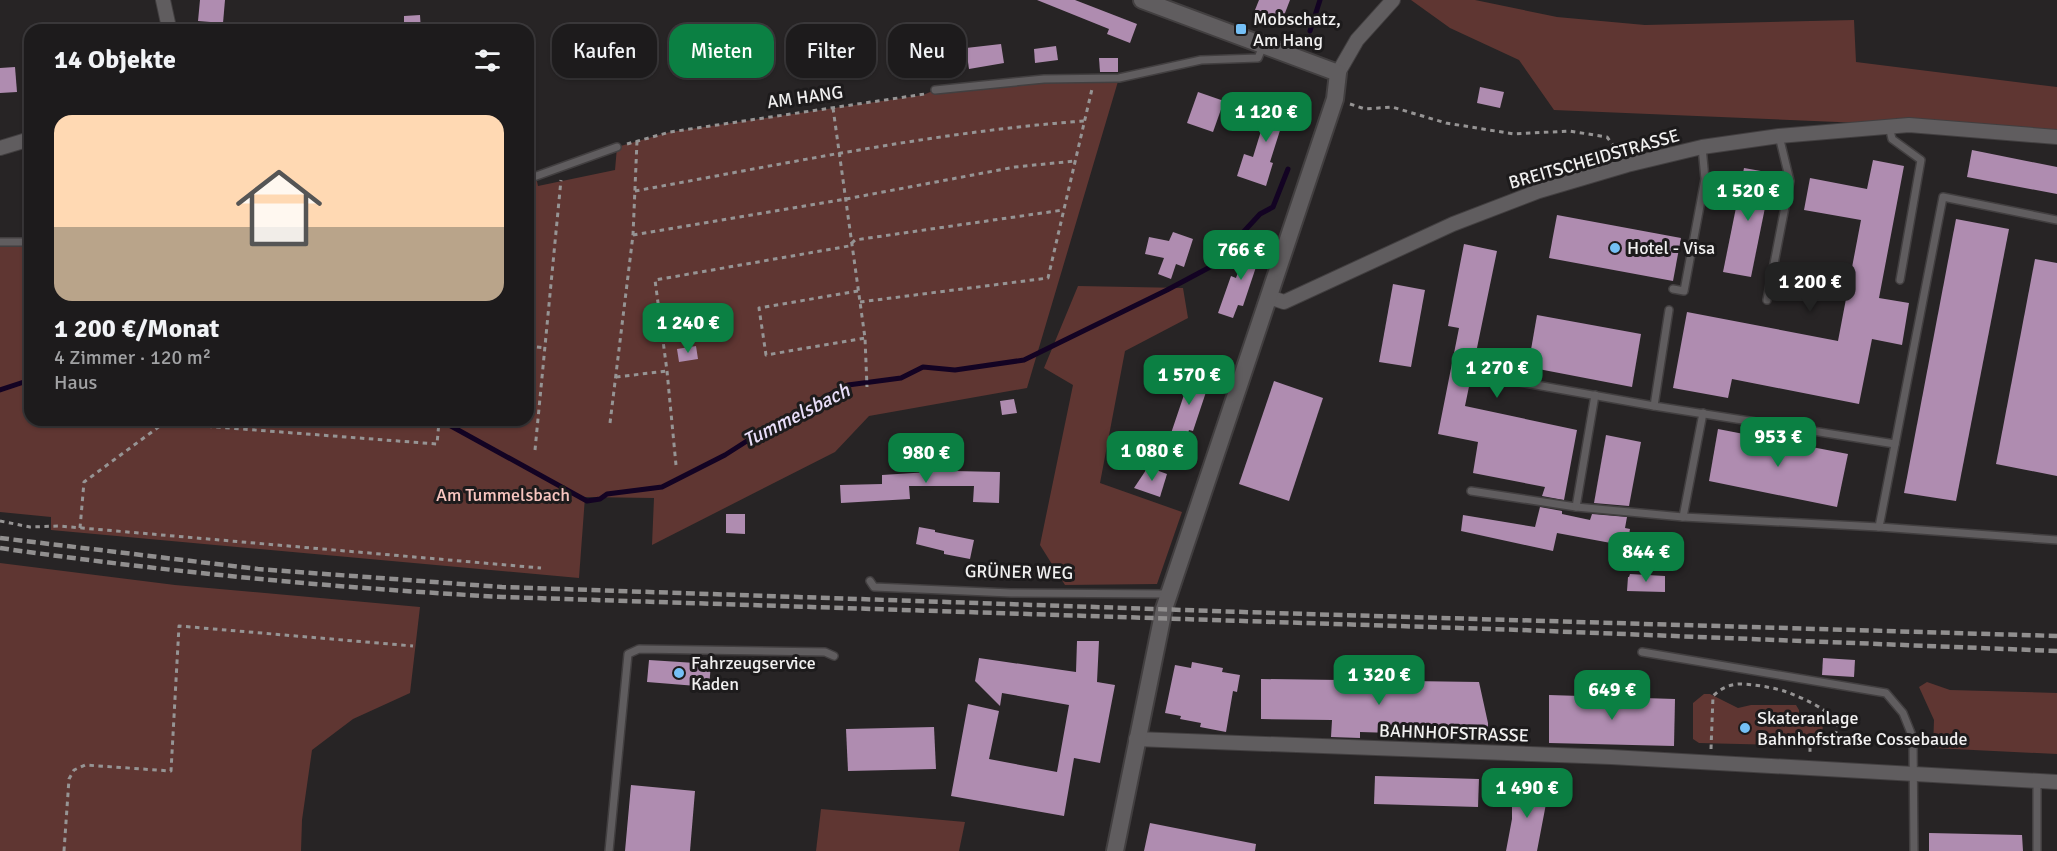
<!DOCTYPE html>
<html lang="de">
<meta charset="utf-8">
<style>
:root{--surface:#1d1b1c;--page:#2a2829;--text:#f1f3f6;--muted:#a0a1a3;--line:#3b393b;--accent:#0b8043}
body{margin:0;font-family:Signika,sans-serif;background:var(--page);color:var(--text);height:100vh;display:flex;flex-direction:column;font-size:22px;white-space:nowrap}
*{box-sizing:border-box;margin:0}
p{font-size:20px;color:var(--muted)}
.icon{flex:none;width:33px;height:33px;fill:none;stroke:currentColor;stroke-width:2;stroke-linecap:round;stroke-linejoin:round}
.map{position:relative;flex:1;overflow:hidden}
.side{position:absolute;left:24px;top:24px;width:510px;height:402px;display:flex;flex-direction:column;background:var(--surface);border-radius:18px;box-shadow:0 2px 4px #0004,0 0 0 2px var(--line)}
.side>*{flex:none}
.hud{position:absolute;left:552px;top:24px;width:570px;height:54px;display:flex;gap:12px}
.price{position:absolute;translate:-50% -51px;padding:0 14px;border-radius:12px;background:var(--accent);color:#fff;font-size:20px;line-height:39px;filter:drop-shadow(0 2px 3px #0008)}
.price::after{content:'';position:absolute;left:50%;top:36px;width:18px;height:14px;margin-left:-9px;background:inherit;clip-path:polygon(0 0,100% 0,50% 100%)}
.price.current{background:#222;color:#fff}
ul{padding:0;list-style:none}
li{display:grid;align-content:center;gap:12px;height:318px;padding:0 30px}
li span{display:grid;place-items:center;height:186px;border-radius:18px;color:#555}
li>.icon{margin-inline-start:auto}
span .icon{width:108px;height:108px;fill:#fffc;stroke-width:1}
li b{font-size:26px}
h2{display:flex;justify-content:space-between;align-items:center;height:72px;padding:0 30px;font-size:26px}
.tag{padding:0 21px;border-radius:18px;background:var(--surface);box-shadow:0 2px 4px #0004,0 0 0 2px var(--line);font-size:21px;line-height:54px}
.tag.current{background:var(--accent);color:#fff}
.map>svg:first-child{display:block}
</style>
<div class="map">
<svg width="2057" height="851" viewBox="0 0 2057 851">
<rect width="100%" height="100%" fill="#272425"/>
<g fill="#5f3632">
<polygon points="1411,0 1475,0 1557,17 1645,25 1854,20 1856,62 2057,87 2057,137 1909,125 1554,110 1519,60 1450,28"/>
<polygon points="1119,78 1027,388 869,416 835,452 652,545 654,498 585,497 579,578 51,530 51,517 0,512 0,246 30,247 30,420 528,420 528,179 536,177 538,186 615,170 617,147 670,132 923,95 935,90 1044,79"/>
<polygon points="1078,286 1183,288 1188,318 1125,351 1100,483 1182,512 1157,584 1065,585 1040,545 1073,385 1044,368"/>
<polygon points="0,563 175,585 420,607 410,693 353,719 312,750 302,820 301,851 0,851"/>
<polygon points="1927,682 1950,690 2057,693 2057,754 1933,748 1934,720 1919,687"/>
<polygon points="1704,694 1710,694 1738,708 1751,705 1796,705 1799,710 1799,718 1823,719 1822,746 1699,743 1693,739 1693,703"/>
<polygon points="821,809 965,822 959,851 816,851"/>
</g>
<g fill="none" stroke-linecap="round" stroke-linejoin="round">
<g stroke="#130323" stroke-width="5">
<polyline points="1310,31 1320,0"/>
<polyline points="0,390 30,380"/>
<polyline points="440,420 587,501 600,499 607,494 662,487 725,455 764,430 848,385 901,378 923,367 955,370 1024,360 1167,290 1212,266 1260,214 1273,207 1288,169"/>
</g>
</g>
<g fill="#af8cb0">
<polygon points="200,0 225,0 223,23 198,21"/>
<polygon points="1037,0 1075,0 1137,24 1130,43 1107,34 1109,29"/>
<polygon points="1259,0 1290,0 1280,26 1253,15"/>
<polygon points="420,15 421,30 404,30 404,16"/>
<polygon points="1001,44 1004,63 969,69 966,48"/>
<polygon points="1056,46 1058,60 1035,63 1034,49"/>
<polygon points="1099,58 1118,58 1118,72 1100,72"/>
<polygon points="15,67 17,92 0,93 0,68"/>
<polygon points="1480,87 1504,92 1500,108 1477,103"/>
<polygon points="1198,92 1224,101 1213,132 1187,123"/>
<polygon points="1271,96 1293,104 1284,125 1282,124 1270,162 1273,163 1266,186 1237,176 1244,154 1253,157 1265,118 1262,117"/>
<polygon points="1972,150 2057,167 2057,194 1967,177"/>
<polygon points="1873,160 1904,166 1879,298 1909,303 1902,345 1872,339 1859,404 1732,379 1728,398 1673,388 1687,312 1838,341 1861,220 1804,210 1810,178 1867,189"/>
<polygon points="1744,168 1772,173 1751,277 1723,272"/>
<polygon points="1557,215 1681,238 1673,281 1549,258"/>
<polygon points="1956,219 2009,229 1956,501 1904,493"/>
<polygon points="1173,232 1193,239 1184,267 1176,264 1171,279 1158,274 1164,258 1145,254 1149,237 1169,241"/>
<polygon points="1249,241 1263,246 1243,306 1238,305 1233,318 1218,313 1231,276 1236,278"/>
<polygon points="1464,244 1497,251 1465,406 1577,430 1564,500 1542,496 1545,487 1473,473 1478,442 1438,434 1459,328 1448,326"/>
<polygon points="2035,259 2057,263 2057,476 1996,464"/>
<polygon points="1393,284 1425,290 1411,367 1379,362"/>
<polygon points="1537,315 1641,334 1632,387 1528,367"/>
<polygon points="696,346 698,359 679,362 677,349"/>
<polygon points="1190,360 1214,368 1193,431 1189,430 1178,459 1164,454 1187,386 1181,384"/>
<polygon points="1274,381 1323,398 1289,501 1239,484"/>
<polygon points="1014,399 1017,413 1002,415 1000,401"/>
<polygon points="1718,429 1848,454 1837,507 1709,481"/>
<polygon points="1606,435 1641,442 1629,506 1594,503"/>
<polygon points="1121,445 1135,448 1130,470 1116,467"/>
<polygon points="953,456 953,471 1000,472 999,503 973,502 974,486 909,486 910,499 841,503 840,485 882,484 882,475 929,472 929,465 939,465 939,457"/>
<polygon points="1148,467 1167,474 1160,497 1134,488"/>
<polygon points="1540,507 1562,511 1562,514 1590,520 1592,514 1627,517 1625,528 1630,529 1627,546 1557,533 1553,551 1461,531 1463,515 1535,527"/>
<polygon points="726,514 745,514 745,534 726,533"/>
<polygon points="919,527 935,530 935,532 974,540 970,559 944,554 944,551 916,544"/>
<polygon points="1630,574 1665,576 1665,592 1627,591 1628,577 1629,577"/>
<polygon points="1077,641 1099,641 1097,682 1115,685 1100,763 1074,758 1064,816 951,796 968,704 999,711 989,759 1057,772 1069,705 1002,693 1000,706 975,681 979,658 1076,672"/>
<polygon points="1823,658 1855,660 1854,677 1822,675"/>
<polygon points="649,660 711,664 709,687 647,682"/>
<polygon points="1192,662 1223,668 1222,672 1240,675 1237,692 1233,691 1226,732 1200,727 1201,723 1180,719 1181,716 1165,713 1175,665 1191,668"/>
<polygon points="1261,679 1479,682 1488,723 1488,736 1360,732 1360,738 1331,737 1332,720 1261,719"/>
<polygon points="1549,695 1675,699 1674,746 1549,743"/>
<polygon points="934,727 936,769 848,771 846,729"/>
<polygon points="1375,776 1479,779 1478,807 1374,804"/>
<polygon points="631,785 695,791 690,851 625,851"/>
<polygon points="1549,788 1537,851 1506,851 1512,819 1512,790"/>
<polygon points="1150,823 1256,844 1255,851 1144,851"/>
<polygon points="1929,833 2022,835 2023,851 1929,851"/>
</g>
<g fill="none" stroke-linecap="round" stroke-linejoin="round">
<g stroke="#423f40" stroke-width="10">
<g id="service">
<polyline points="935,90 1044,79 1119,78 1201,60 1258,58 1263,46"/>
<polyline points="1889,126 1892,139 1921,160 1900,280"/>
<polyline points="528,179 617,147"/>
<polyline points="2057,220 1943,197 1879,527 2057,540"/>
<polyline points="0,242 30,242"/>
<polyline points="1673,289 1684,291 1705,179 1702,147"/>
<polyline points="1767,300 1790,181 1779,136"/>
<polyline points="1669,310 1654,406 1895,444"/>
<polyline points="1491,377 1654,406"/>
<polyline points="1703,413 1683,517 1879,527"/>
<polyline points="1471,491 1576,507 1683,517"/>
<polyline points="1576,507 1595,395"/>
<polyline points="870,581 874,587 1011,593 1167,594"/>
<polyline points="1642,652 1886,693 1903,713 1913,738 1914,851"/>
<polyline points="609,851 628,654 639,649 825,652 834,656"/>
<polyline points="2037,851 2037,781"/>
</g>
</g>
<g stroke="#423f40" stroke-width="16">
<g id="minor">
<polyline points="163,0 168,23 166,30"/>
<polyline points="1338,73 1357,40 1393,0"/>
<polyline points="0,148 30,139"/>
<polyline points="1269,297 1284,302 1453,224 1539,191 1627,165 1702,147 1779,136 1909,125 2057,137"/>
<polyline points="1136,739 1611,757 2057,782"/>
</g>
</g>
<g stroke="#423f40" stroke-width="20">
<polyline id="tertiary" points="1115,851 1164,609 1335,99 1338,73 1142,0"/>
</g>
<g stroke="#969494" stroke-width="3" stroke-dasharray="4.5 4.5" stroke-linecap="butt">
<polyline points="1350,104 1365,109 1392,107 1446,123 1514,134 1569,131 1607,137 1619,153"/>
<polyline points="833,108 865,338 867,387"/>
<polyline points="627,144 670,132 925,94"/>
<path d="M635,191C784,164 933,132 1084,121"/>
<polyline points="633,235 846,199 1015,167 1075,161"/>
<polyline points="858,291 759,308 766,355 865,338"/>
<polyline points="860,302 1048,278 1092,89"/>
<polyline points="528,346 545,348"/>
<polyline points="616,377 667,371"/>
<polyline points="610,423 633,235 637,141"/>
<polyline points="535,450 561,180"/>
<polyline points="676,465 667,371 655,280 849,246 855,240 1063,210"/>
<polyline points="0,521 30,527 59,526 541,568"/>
<polyline points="80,528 84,482 164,423 437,444 439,422 436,420"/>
<path d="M1711,749L1713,696C1720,689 1728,685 1738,684C1752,684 1770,687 1784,691C1803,698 1860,720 1826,744H1810V755"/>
<polyline points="64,851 69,779 74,770 85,765 171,771 179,626 413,646"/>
</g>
<use href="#service" stroke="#605d5f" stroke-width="7"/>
<use href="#minor" stroke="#605d5f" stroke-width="14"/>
<use href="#tertiary" stroke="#605d5f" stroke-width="16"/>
<g stroke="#918f8f" stroke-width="4.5" stroke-dasharray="9 4.5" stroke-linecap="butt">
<polyline points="0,538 258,569 502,587 1273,613 2057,636"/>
<path d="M0,548C167,572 335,588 503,597L1521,630L2057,651"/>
</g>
</g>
<g fill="#75c0f6" stroke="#1d1b1c" stroke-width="2">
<rect x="1235" y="23" width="12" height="12" rx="3"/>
<circle cx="1615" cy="248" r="6"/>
<circle cx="679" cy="673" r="6"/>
<circle cx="1745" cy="728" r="6"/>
</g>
<g text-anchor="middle" stroke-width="6" stroke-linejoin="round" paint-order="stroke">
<g font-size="18" fill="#f1f0f0" stroke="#1d1b1c" text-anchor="start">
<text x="1253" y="25">Mobschatz,<tspan x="1253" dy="21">Am Hang</tspan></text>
<text x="1627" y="254">Hotel - Visa</text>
<text x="691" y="669">Fahrzeugservice<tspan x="691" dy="21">Kaden</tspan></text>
<text x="1757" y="724">Skateranlage<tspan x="1757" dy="21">Bahnhofstraße Cossebaude</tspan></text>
</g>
<g font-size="18" fill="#f1f0f0" stroke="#1d1b1c">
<text transform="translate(805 97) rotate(-8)" y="6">AM HANG</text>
<text transform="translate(1594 159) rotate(-16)" y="6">BREITSCHEIDSTRASSE</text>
<text transform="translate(1019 572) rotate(1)" y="6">GRÜNER WEG</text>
<text transform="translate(1454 733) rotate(2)" y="6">BAHNHOFSTRASSE</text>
</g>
<g font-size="18" fill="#f8c6c0" stroke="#1d1b1c">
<text x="503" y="501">Am Tummelsbach</text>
</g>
<g font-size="20" font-style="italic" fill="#e9def9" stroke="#1d1b1c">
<text transform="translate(796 415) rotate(-27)" y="7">Tummelsbach</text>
</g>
</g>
</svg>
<b class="price" style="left:1266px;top:143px">1 120 €</b>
<b class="price" style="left:1748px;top:222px">1 520 €</b>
<b class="price" style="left:1241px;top:281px">766 €</b>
<b class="price current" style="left:1810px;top:313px">1 200 €</b>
<b class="price" style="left:688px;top:354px">1 240 €</b>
<b class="price" style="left:1497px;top:399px">1 270 €</b>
<b class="price" style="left:1189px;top:406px">1 570 €</b>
<b class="price" style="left:1778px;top:468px">953 €</b>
<b class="price" style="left:1152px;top:482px">1 080 €</b>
<b class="price" style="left:926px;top:484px">980 €</b>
<b class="price" style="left:1646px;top:583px">844 €</b>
<b class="price" style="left:1379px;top:706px">1 320 €</b>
<b class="price" style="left:1612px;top:721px">649 €</b>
<b class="price" style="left:1527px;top:819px">1 490 €</b>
<div class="hud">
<a class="tag">Kaufen</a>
<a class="tag current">Mieten</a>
<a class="tag">Filter</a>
<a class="tag">Neu</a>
</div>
<section class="side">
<h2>14 Objekte<svg class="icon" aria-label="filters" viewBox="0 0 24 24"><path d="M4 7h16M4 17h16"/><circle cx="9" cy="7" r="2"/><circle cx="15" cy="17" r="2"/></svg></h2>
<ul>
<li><span style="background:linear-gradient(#ffd9b3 60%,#b9a48a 0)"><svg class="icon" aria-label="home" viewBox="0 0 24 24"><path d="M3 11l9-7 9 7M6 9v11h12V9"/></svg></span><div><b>1 200 €/Monat</b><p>4 Zimmer · 120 m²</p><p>Haus</p></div></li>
</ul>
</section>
</div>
